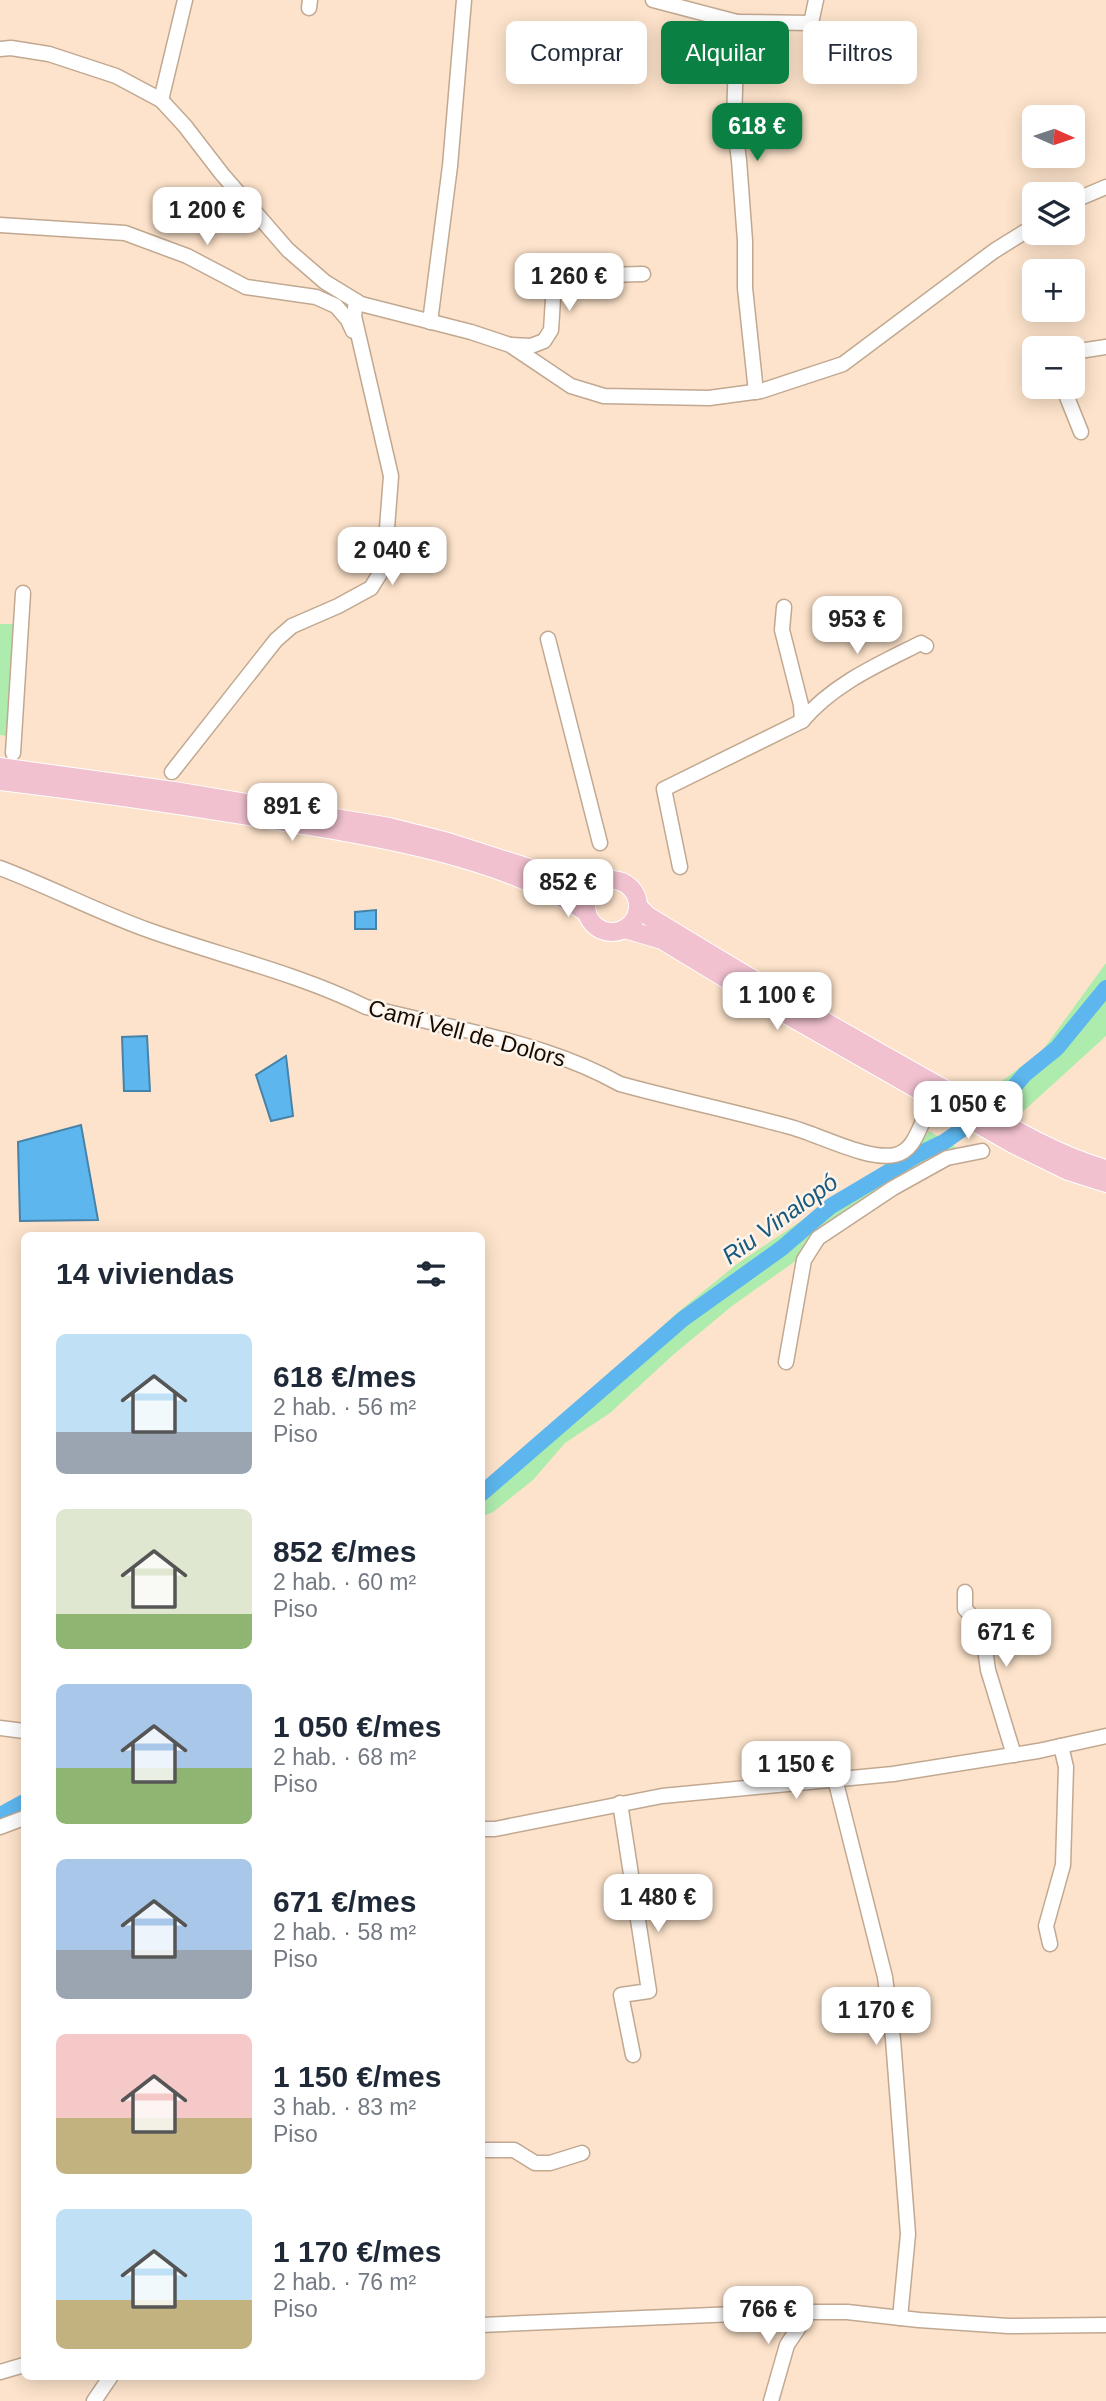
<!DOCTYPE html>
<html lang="es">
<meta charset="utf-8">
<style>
:root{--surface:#fff;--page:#f2f2f3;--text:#1f2937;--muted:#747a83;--accent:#0b8043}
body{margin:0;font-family:Arial,sans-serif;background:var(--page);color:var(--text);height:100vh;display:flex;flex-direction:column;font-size:26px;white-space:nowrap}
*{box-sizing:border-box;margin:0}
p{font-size:23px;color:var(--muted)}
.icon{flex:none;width:38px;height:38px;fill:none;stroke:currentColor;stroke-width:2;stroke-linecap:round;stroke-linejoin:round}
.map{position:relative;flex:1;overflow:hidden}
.details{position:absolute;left:21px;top:1232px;width:464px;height:1148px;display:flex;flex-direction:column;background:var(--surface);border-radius:10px;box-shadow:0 4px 18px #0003}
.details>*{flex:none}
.banner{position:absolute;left:506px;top:21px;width:495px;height:63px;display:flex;gap:14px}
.needle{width:46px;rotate:93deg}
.controls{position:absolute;left:1022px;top:105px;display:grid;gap:14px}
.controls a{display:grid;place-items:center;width:63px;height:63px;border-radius:10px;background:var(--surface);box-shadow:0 4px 18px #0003;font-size:35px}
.price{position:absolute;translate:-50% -60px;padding:0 16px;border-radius:14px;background:#fff;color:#222;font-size:23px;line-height:46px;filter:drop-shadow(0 2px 4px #0008)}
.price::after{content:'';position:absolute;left:50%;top:42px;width:21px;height:16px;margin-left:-10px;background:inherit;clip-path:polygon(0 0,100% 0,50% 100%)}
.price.selected{background:var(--accent);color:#fff}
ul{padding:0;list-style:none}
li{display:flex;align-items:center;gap:21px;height:175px;padding:0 35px}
li span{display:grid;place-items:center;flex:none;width:196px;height:140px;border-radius:10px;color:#555}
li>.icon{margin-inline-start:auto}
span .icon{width:84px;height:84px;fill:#fffc;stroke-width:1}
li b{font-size:30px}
h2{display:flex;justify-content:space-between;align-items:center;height:84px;padding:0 35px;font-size:30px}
.tag{padding:0 24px;border-radius:10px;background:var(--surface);box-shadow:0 4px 18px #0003;font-size:24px;line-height:63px}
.tag.selected{background:var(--accent);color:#fff}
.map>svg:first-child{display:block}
</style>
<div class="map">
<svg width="1106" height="2401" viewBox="0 0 1106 2401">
<rect width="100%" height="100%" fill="#fde3cb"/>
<g fill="#aeecad">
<polygon points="0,624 14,624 13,737 0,735"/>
<polygon points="1106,963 1106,1036 1017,1117 986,1099 990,1090 1042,1051"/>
<polygon points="929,1131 957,1148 832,1221 805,1243 797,1260 732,1306 673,1355 610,1413 565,1443 533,1480 493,1512 481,1517 481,1486 584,1398 678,1312 737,1264 844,1192 917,1149"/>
<polygon points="24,1794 24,1812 0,1825 0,1807"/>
</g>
<g fill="#5db6ee" stroke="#4783a8" stroke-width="2">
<polygon points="376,910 376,929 355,929 355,912"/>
<polygon points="147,1036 150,1091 124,1091 122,1037"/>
<polygon points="286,1056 293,1116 271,1121 256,1075"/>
<polygon points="81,1125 98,1220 20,1221 18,1142"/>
</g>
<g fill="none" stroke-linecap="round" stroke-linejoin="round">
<g stroke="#5db6ee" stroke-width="16">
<polyline points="481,1494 683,1319 782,1248 831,1206 917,1155 944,1142 1001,1102 1025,1074 1057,1048 1106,988"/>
<polyline points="0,1815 24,1802"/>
</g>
<g stroke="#c1a891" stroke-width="17">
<g id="minor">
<polyline points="653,0 737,22"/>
<polyline points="309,8 310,0"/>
<polyline points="0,49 11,48 49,54 116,76 161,100 185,126 222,174 288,250 325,282 361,304 471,332 510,345 571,386 604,396 709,398 761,391 843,364 994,251 1034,226"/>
<polyline points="161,100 185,0"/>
<polyline points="1073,201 1106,187"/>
<polyline points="0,225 125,233 187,256 246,287 316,297 336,306 348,320 353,331"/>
<polyline points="430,322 450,166 464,0"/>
<polyline points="511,345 531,346 544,341 551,330 554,284 564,276 643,274"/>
<polyline points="1073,352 1106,347"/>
<polyline points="1063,387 1081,432"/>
<polyline points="756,392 745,288 745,241 739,160 734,123 737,22 811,23 816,0"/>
<polyline points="548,639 600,843"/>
<path d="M802,721C833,684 879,664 921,643L926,646"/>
<polyline points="13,753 23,593"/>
<polyline points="172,772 276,640 292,626 338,606 371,588 384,567 391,476 354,316 356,301"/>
<polyline points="680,867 664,789 802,721 801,705 782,630 784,607"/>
<path d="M0,868C50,887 98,912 148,930C221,956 297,973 366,1007C398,1014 429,1022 461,1029C516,1042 570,1056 620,1084C675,1099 731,1111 787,1126C816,1133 867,1161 895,1155C912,1151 917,1134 924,1119"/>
<polyline points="786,1362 804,1260 818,1238 893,1188 947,1158 982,1151"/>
<polyline points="965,1592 965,1609 982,1627 988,1670 1014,1755"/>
<polyline points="0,1728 24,1731"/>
<polyline points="835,1779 885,1977 893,2039 908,2234 900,2318"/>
<polyline points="620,1803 649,1991 621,1995 633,2055"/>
<polyline points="0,1827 24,1818"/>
<polyline points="481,1829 495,1829 662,1796 893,1774 1038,1751 1106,1736"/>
<polyline points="1050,1944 1046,1926 1063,1865 1066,1767 1061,1746"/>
<polyline points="481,2150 514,2150 535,2163 550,2163 582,2153"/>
<polyline points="481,2325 783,2312 847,2312 919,2320 1008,2326 1106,2325"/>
<polyline points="0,2372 24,2365"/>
<polyline points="94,2401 111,2376"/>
<polyline points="771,2401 787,2345 809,2312"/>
</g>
</g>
<g stroke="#fff" stroke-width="20">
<g id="major">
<polyline points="0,767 174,791 389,827 448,842 579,884 597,883"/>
<path d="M0,781C91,792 182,805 273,820C373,836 500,856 586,912"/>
<circle cx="612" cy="906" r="26"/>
<path d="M639,907L648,916C744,975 840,1031 939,1086C993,1116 1046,1152 1106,1169"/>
<polyline points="625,929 662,940 761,1000 1013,1144 1068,1171 1106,1183"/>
</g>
</g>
<use href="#minor" stroke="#fff" stroke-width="14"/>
<use href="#major" stroke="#f1c1cf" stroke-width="18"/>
</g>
<g text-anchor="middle" stroke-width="5" stroke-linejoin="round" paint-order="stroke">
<g font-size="23" fill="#150d05" stroke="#fef4ea">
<text transform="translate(467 1033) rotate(15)" y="8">Camí Vell de Dolors</text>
</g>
<g font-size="24" font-style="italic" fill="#17597f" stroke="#fef4ea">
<text transform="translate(780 1219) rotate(-36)" y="8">Riu Vinalopó</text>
</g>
</g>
</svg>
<div class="controls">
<a><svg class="needle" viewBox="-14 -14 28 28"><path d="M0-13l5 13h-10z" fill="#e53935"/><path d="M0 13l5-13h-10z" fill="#747a83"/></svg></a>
<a><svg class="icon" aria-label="layers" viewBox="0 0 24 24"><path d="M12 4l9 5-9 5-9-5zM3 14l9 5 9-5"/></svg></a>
<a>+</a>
<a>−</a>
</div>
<b class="price selected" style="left:757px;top:163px">618 €</b>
<b class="price" style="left:207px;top:247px">1 200 €</b>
<b class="price" style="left:569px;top:313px">1 260 €</b>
<b class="price" style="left:392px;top:587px">2 040 €</b>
<b class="price" style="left:857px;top:656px">953 €</b>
<b class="price" style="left:292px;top:843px">891 €</b>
<b class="price" style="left:568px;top:919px">852 €</b>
<b class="price" style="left:777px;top:1032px">1 100 €</b>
<b class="price" style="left:968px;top:1141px">1 050 €</b>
<b class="price" style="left:1006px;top:1669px">671 €</b>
<b class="price" style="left:796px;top:1801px">1 150 €</b>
<b class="price" style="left:658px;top:1934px">1 480 €</b>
<b class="price" style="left:876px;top:2047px">1 170 €</b>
<b class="price" style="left:768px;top:2346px">766 €</b>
<div class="banner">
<a class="tag">Comprar</a>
<a class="tag selected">Alquilar</a>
<a class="tag">Filtros</a>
</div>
<section class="details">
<h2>14 viviendas<svg class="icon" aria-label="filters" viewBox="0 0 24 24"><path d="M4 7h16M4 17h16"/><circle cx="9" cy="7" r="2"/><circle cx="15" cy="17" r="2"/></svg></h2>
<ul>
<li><span style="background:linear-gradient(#bfe0f5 70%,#9aa5b1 0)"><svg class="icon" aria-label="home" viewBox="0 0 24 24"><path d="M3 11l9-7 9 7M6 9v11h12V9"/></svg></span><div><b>618 €/mes</b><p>2 hab. · 56 m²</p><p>Piso</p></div></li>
<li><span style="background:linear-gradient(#dfe7d0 75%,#8fb573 0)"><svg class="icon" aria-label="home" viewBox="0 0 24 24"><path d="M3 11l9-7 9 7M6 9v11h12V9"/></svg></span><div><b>852 €/mes</b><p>2 hab. · 60 m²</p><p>Piso</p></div></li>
<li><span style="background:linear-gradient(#a9c7e8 60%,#8fb573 0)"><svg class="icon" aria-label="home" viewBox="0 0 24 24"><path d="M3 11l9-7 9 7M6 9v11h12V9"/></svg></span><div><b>1 050 €/mes</b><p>2 hab. · 68 m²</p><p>Piso</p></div></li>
<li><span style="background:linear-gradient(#a9c7e8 65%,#9aa5b1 0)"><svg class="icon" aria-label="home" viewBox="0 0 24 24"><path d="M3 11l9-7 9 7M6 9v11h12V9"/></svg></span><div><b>671 €/mes</b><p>2 hab. · 58 m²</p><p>Piso</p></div></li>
<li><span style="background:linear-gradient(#f6c9c9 60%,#c2b280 0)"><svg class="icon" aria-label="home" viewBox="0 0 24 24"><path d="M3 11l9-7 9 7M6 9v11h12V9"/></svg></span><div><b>1 150 €/mes</b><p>3 hab. · 83 m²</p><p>Piso</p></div></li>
<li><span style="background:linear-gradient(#bfe0f5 65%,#c2b280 0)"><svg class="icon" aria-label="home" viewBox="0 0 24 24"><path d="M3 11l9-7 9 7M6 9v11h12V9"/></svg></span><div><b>1 170 €/mes</b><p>2 hab. · 76 m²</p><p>Piso</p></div></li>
</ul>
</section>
</div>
